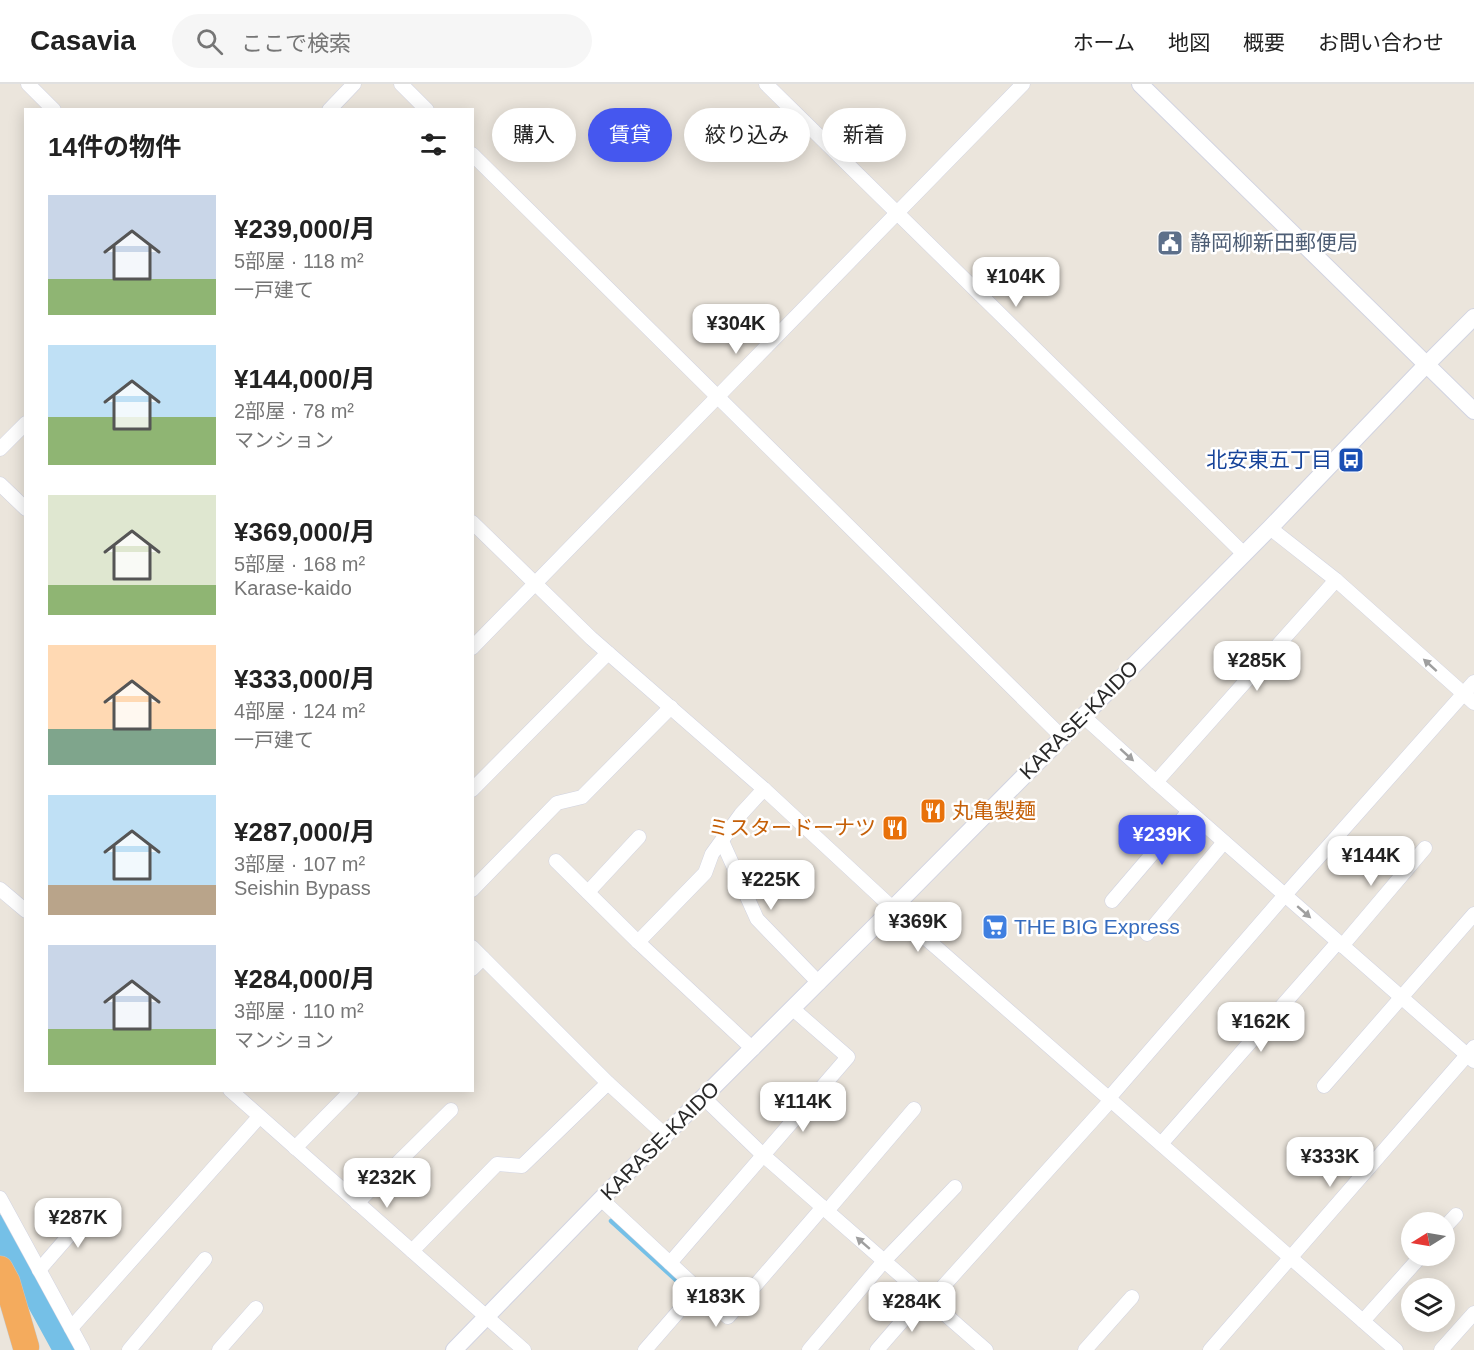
<!DOCTYPE html>
<html lang="ja">
<meta charset="utf-8">
<style>
:root{--surface:#fff;--page:#f6f6f6;--text:#222;--muted:#767676;--line:#e0e0e0;--accent:#4557ef}
body{margin:0;font-family:Arial,"Noto Sans JP",sans-serif;background:var(--page);color:var(--text);height:100vh;display:flex;flex-direction:column;font-size:22px;white-space:nowrap}
*{box-sizing:border-box;margin:0}
p{font-size:20px;color:var(--muted)}
.icon{flex:none;width:33px;height:33px;fill:none;stroke:currentColor;stroke-width:2;stroke-linecap:round;stroke-linejoin:round}
.map{position:relative;flex:1;overflow:hidden}
.side{position:absolute;left:24px;top:24px;width:450px;height:984px;display:flex;flex-direction:column;background:var(--surface);border-radius:0px;box-shadow:0 3px 15px #0003}
.side>*{flex:none}
.banner{position:absolute;left:492px;top:24px;width:570px;height:54px;display:flex;gap:12px}
.needle{width:39px;rotate:259deg}
.tools{position:absolute;left:1401px;top:1128px;display:grid;gap:12px}
.tools a{display:grid;place-items:center;width:54px;height:54px;border-radius:50%;background:var(--surface);box-shadow:0 3px 15px #0003;font-size:30px}
.price{position:absolute;translate:-50% -51px;padding:0 14px;border-radius:12px;background:#fff;color:#222;font-size:20px;line-height:39px;filter:drop-shadow(0 2px 3px #0008)}
.price::after{content:'';position:absolute;left:50%;top:36px;width:18px;height:14px;margin-left:-9px;background:inherit;clip-path:polygon(0 0,100% 0,50% 100%)}
.price.on{background:var(--accent);color:#fff}
ul{padding:0;list-style:none}
li{display:flex;align-items:center;gap:18px;height:150px;padding:0 24px}
li span{display:grid;place-items:center;flex:none;width:168px;height:120px;border-radius:0px;color:#555}
li>.icon{margin-inline-start:auto}
span .icon{width:72px;height:72px;fill:#fffc;stroke-width:1}
li b{font-size:26px}
h2{display:flex;justify-content:space-between;align-items:center;height:72px;padding:0 24px;font-size:26px}
.chip{padding:0 21px;border-radius:27px;background:var(--surface);box-shadow:0 3px 15px #0003;font-size:21px;line-height:54px}
.chip.on{background:var(--accent);color:#fff}
header{display:flex;align-items:center;gap:36px;box-sizing:border-box;height:84px;padding:0 30px;background:var(--surface);border-bottom:2px solid var(--line)}
header strong{font-size:28px}
nav{display:flex;gap:33px;margin-inline-start:auto;font-size:21px}
.search{width:420px;height:54px;background:var(--page);display:flex;align-items:center;gap:15px;box-sizing:border-box;padding:0 21px;border-radius:33px;color:var(--muted);font-size:22px}
.map>svg:first-child{display:block}
</style>
<header>
<strong>Casavia</strong>
<div class="search"><svg class="icon" aria-label="search" viewBox="0 0 24 24"><circle cx="10" cy="10" r="6"/><path d="M15 15l6 6"/></svg>ここで検索</div>
<nav><a>ホーム</a><a>地図</a><a>概要</a><a>お問い合わせ</a></nav>
</header>
<div class="map">
<svg width="1474" height="1266" viewBox="0 0 1474 1266">
<rect width="100%" height="100%" fill="#ebe5dc"/>
<g fill="none" stroke-linecap="round" stroke-linejoin="round">
<polyline stroke="#75c0e7" stroke-width="4.5" points="611,1137 688,1207"/>
<polyline stroke="#75c0e7" stroke-width="27" points="0,1144 67,1266"/>
<g stroke="#d1d3e1" stroke-width="15">
<g id="minor">
<polyline points="28,0 54,26"/>
<polyline points="401,0 427,26"/>
<polyline points="766,0 1244,470"/>
<polyline points="329,26 354,0"/>
<polyline points="472,70 1062,653"/>
<polyline points="0,365 26,339"/>
<polyline points="0,400 26,425"/>
<polyline points="472,438 591,554 764,705 913,843 1396,1266"/>
<polyline points="1270,444 1336,496 1474,619"/>
<polyline points="472,564 1023,0"/>
<polyline points="1083,632 1156,698 1474,977"/>
<polyline points="1156,698 1336,496"/>
<polyline points="472,706 608,569"/>
<polyline points="722,757 757,835 819,899"/>
<polyline points="556,777 638,858 753,965"/>
<polyline points="0,805 26,827"/>
<polyline points="472,806 557,719 582,713 671,623"/>
<polyline points="588,808 639,753"/>
<polyline points="1112,817 1189,727"/>
<polyline points="1147,850 1224,758"/>
<polyline points="638,858 705,789 712,770 741,730 764,705"/>
<polyline points="1342,862 1425,764"/>
<polyline points="472,863 608,999 666,1052"/>
<polyline points="472,885 483,874"/>
<polyline points="1324,1002 1474,830"/>
<polyline points="230,1006 524,1266"/>
<polyline points="704,1014 763,1071 986,1266"/>
<polyline points="1109,1014 1285,811 1474,598"/>
<polyline points="1161,1060 1338,858"/>
<polyline points="295,1064 352,1006"/>
<polyline points="0,1114 83,1266"/>
<polyline points="601,1115 728,1233 823,1123"/>
<polyline points="357,1119 451,1026"/>
<polyline points="827,1127 914,1025"/>
<polyline points="1444,1144 1456,1131"/>
<polyline points="412,1167 497,1080 522,1082 608,999"/>
<polyline points="670,1179 848,973 793,925"/>
<polyline points="39,1186 93,1124"/>
<polyline points="930,1217 1111,1016"/>
<polyline points="1363,1237 1421,1172"/>
<polyline points="71,1244 259,1033"/>
<polyline points="129,1266 205,1175"/>
<polyline points="219,1266 256,1224"/>
<polyline points="645,1266 698,1205"/>
<polyline points="809,1266 884,1177 955,1103"/>
<polyline points="877,1266 924,1212"/>
<polyline points="1085,1266 1132,1213"/>
<polyline points="1210,1266 1474,963"/>
<polyline points="1441,1266 1474,1229"/>
</g>
</g>
<g stroke="#d1d3e1" stroke-width="18">
<g id="tertiary">
<polyline points="1140,0 1474,327"/>
<polyline points="454,1266 601,1115 893,824 1270,444 1426,281 1474,233"/>
</g>
</g>
<g stroke="#c7c7c7" stroke-width="27">
<polyline id="motorway" points="0,1185 7,1198 26,1263"/>
</g>
<use href="#minor" stroke="#fff" stroke-width="14"/>
<use href="#tertiary" stroke="#fff" stroke-width="16"/>
<use href="#motorway" stroke="#f4ab5d" stroke-width="26"/>
</g>
<defs><path id="oneway-solid" d="M-6-.8H1V-3.2L6.5 0L1 3.2V.8H-6Z" transform="scale(1.5)"/></defs>
<g fill="#9f9f9f">
<use href="#oneway-solid" transform="translate(1430 581) rotate(-138)"/>
<use href="#oneway-solid" transform="translate(1127 671) rotate(42)"/>
<use href="#oneway-solid" transform="translate(1304 828) rotate(41)"/>
<use href="#oneway-solid" transform="translate(863 1159) rotate(-139)"/>
</g>
<defs>
<g id="civic-square" transform="scale(1.35)"><rect x="-9" y="-9" width="18" height="18" rx="4" fill="#5c6f8a" stroke="#fff"/><path d="M-.6-6.5H3V-4.5H.6V-3L4-1V1h2V6H-6V1h2V-1L-.6-3ZM-1.2 2.5V6h2.4V2.5Z" fill="#fff"/></g>
<g id="bus-square" transform="scale(1.35)"><rect x="-9" y="-9" width="18" height="18" rx="4" fill="#1a4fb4" stroke="#fff"/><path d="M-5-6H5V4H4V6H2V4H-2V6H-4V4H-5ZM-3.5-4V0h7V-4ZM-3.5 1.2v1.5H-2V1.2ZM2 1.2v1.5H3.5V1.2Z" fill="#fff"/></g>
<g id="restaurant-square" transform="scale(1.35)"><rect x="-9" y="-9" width="18" height="18" rx="4" fill="#e8710a" stroke="#fff"/><path d="M-5-6h1v4h1v-4h1v4h1v-4h1v5L-1.5 .5V6h-2V.5L-5-1ZM5-6V6H3V1.5H1.5Q1.5-4 5-6Z" fill="#fff"/></g>
<g id="supermarket-square" transform="scale(1.35)"><rect x="-9" y="-9" width="18" height="18" rx="4" fill="#3f7fe0" stroke="#fff"/><path d="M-6-5.5h2.5l.6 2H6L4.5 2H-2.5L-4.4-4H-6ZM-1.5 3.2a1.3 1.3 0 1 0 .1 0ZM3 3.2a1.3 1.3 0 1 0 .1 0Z" fill="#fff"/></g>
</defs>
<g fill-rule="evenodd">
<use href="#civic-square" x="1170" y="159"/>
<use href="#bus-square" x="1351" y="376"/>
<use href="#restaurant-square" x="933" y="727"/>
<use href="#restaurant-square" x="895" y="744"/>
<use href="#supermarket-square" x="995" y="843"/>
</g>
<g text-anchor="middle" stroke-width="5" stroke-linejoin="round" paint-order="stroke">
<g font-size="21" fill="#4e5e75" stroke="#fff" text-anchor="start">
<text x="1190" y="166">静岡柳新田郵便局</text>
</g>
<g font-size="21" fill="#164399" stroke="#fff" text-anchor="end">
<text x="1332" y="383">北安東五丁目</text>
</g>
<g font-size="21" fill="#292929" stroke="#fff">
<text transform="translate(1079 636) rotate(-45)" y="7">KARASE-KAIDO</text>
<text transform="translate(660 1057) rotate(-45)" y="7">KARASE-KAIDO</text>
</g>
<g font-size="21" fill="#c56008" stroke="#fff" text-anchor="start">
<text x="952" y="734">丸亀製麺</text>
<text x="876" y="751" text-anchor="end">ミスタードーナツ</text>
</g>
<g font-size="21" fill="#366cbe" stroke="#fff" text-anchor="start">
<text x="1014" y="850">THE BIG Express</text>
</g>
</g>
</svg>
<div class="tools">
<a><svg class="needle" viewBox="-14 -14 28 28"><path d="M0-13l5 13h-10z" fill="#e53935"/><path d="M0 13l5-13h-10z" fill="#767676"/></svg></a>
<a><svg class="icon" aria-label="layers" viewBox="0 0 24 24"><path d="M12 4l9 5-9 5-9-5zM3 14l9 5 9-5"/></svg></a>
</div>
<b class="price" style="left:1016px;top:224px">¥104K</b>
<b class="price" style="left:736px;top:271px">¥304K</b>
<b class="price" style="left:1257px;top:608px">¥285K</b>
<b class="price on" style="left:1162px;top:782px">¥239K</b>
<b class="price" style="left:1371px;top:803px">¥144K</b>
<b class="price" style="left:771px;top:827px">¥225K</b>
<b class="price" style="left:918px;top:869px">¥369K</b>
<b class="price" style="left:1261px;top:969px">¥162K</b>
<b class="price" style="left:803px;top:1049px">¥114K</b>
<b class="price" style="left:1330px;top:1104px">¥333K</b>
<b class="price" style="left:387px;top:1125px">¥232K</b>
<b class="price" style="left:78px;top:1165px">¥287K</b>
<b class="price" style="left:716px;top:1244px">¥183K</b>
<b class="price" style="left:912px;top:1249px">¥284K</b>
<div class="banner">
<a class="chip">購入</a>
<a class="chip on">賃貸</a>
<a class="chip">絞り込み</a>
<a class="chip">新着</a>
</div>
<section class="side">
<h2>14件の物件<svg class="icon" aria-label="filters" viewBox="0 0 24 24"><path d="M4 7h16M4 17h16"/><circle cx="9" cy="7" r="2"/><circle cx="15" cy="17" r="2"/></svg></h2>
<ul>
<li><span style="background:linear-gradient(#c9d6e8 70%,#8fb573 0)"><svg class="icon" aria-label="home" viewBox="0 0 24 24"><path d="M3 11l9-7 9 7M6 9v11h12V9"/></svg></span><div><b>¥239,000/月</b><p>5部屋 · 118 m²</p><p>一戸建て</p></div></li>
<li><span style="background:linear-gradient(#bfe0f5 60%,#8fb573 0)"><svg class="icon" aria-label="home" viewBox="0 0 24 24"><path d="M3 11l9-7 9 7M6 9v11h12V9"/></svg></span><div><b>¥144,000/月</b><p>2部屋 · 78 m²</p><p>マンション</p></div></li>
<li><span style="background:linear-gradient(#dfe7d0 75%,#8fb573 0)"><svg class="icon" aria-label="home" viewBox="0 0 24 24"><path d="M3 11l9-7 9 7M6 9v11h12V9"/></svg></span><div><b>¥369,000/月</b><p>5部屋 · 168 m²</p><p>Karase-kaido</p></div></li>
<li><span style="background:linear-gradient(#ffd9b3 70%,#7fa58c 0)"><svg class="icon" aria-label="home" viewBox="0 0 24 24"><path d="M3 11l9-7 9 7M6 9v11h12V9"/></svg></span><div><b>¥333,000/月</b><p>4部屋 · 124 m²</p><p>一戸建て</p></div></li>
<li><span style="background:linear-gradient(#bfe0f5 75%,#b9a48a 0)"><svg class="icon" aria-label="home" viewBox="0 0 24 24"><path d="M3 11l9-7 9 7M6 9v11h12V9"/></svg></span><div><b>¥287,000/月</b><p>3部屋 · 107 m²</p><p>Seishin Bypass</p></div></li>
<li><span style="background:linear-gradient(#c9d6e8 70%,#8fb573 0)"><svg class="icon" aria-label="home" viewBox="0 0 24 24"><path d="M3 11l9-7 9 7M6 9v11h12V9"/></svg></span><div><b>¥284,000/月</b><p>3部屋 · 110 m²</p><p>マンション</p></div></li>
</ul>
</section>
</div>
